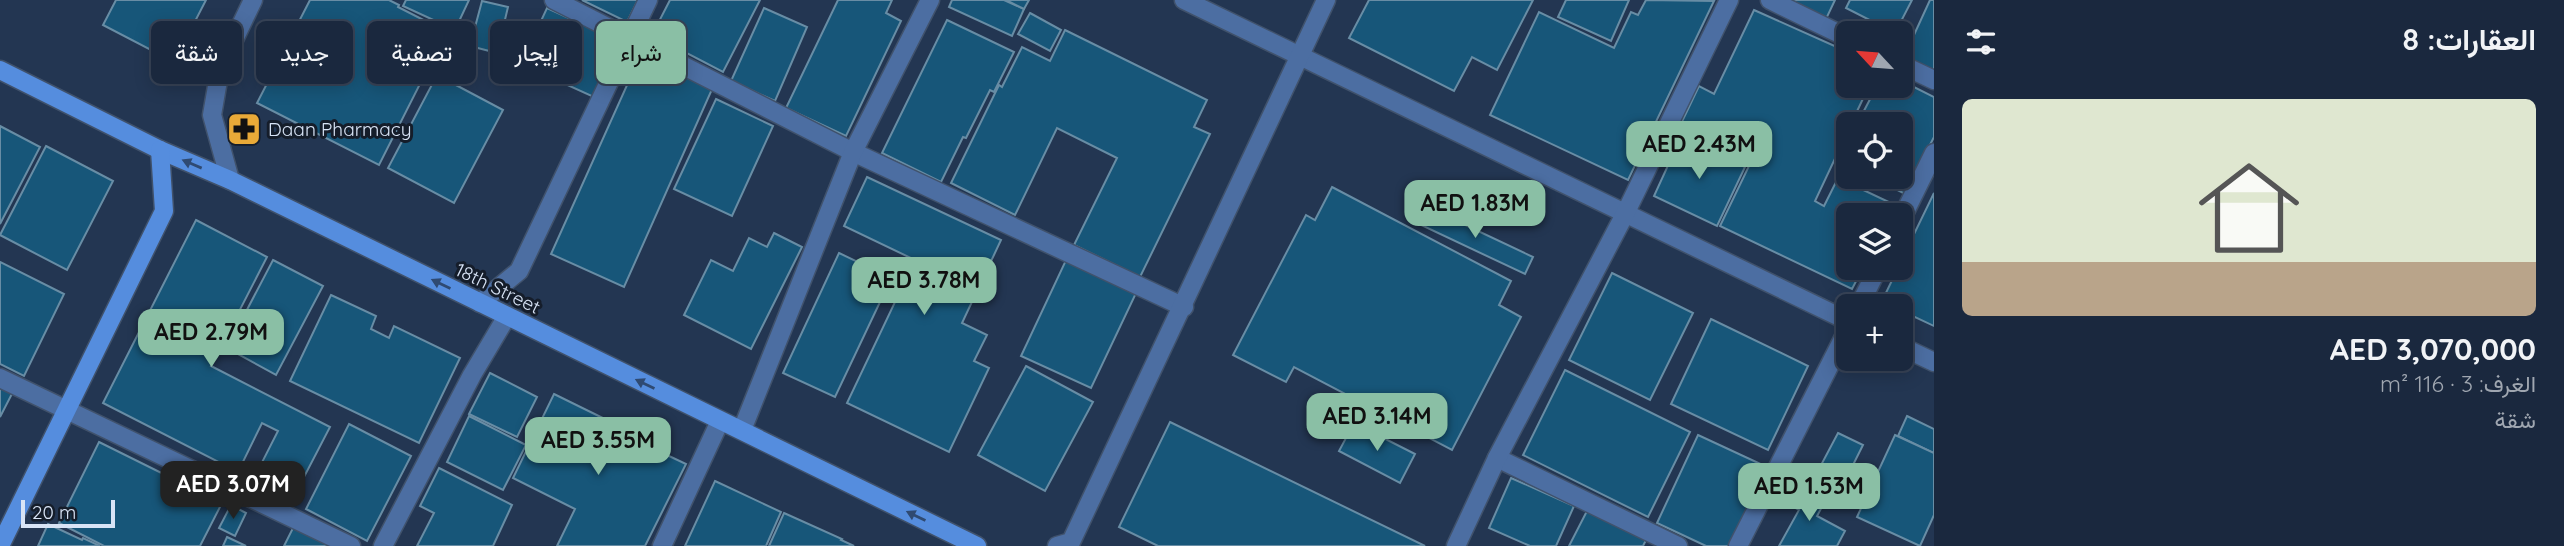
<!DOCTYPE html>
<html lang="ar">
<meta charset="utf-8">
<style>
:root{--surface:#1a283e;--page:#233045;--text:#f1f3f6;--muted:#9fa6b0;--line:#384458;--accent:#8abfa5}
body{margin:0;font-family:Quicksand,Vazirmatn,sans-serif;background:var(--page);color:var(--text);direction:rtl;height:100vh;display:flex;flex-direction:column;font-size:26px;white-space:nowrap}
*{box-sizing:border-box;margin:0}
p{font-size:23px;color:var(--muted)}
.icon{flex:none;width:38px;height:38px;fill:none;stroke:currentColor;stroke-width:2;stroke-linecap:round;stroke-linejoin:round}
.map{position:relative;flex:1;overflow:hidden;direction:ltr}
.sheet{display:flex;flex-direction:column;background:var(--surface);width:630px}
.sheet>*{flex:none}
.banner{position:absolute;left:21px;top:21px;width:665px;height:63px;direction:rtl;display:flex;gap:14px}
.needle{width:46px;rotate:296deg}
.controls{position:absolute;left:1836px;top:21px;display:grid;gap:14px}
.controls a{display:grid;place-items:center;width:77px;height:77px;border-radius:10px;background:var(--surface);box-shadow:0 4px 18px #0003,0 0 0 2px var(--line);font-size:35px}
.scale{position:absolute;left:21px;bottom:18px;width:94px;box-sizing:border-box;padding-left:7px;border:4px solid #d8e4f6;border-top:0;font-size:19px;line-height:24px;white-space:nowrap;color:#d8e4f6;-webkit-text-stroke:5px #151d2a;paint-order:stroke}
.price{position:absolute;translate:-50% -60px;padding:0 16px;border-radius:14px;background:var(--accent);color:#111;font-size:23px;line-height:46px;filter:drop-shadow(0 2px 4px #0008)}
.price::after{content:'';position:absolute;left:50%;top:42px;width:21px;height:16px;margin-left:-10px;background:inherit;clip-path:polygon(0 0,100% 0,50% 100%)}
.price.on{background:#222;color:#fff}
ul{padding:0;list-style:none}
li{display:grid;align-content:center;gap:14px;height:371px;padding:0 28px}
li span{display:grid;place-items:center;height:217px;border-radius:10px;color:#555}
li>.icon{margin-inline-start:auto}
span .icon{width:126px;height:126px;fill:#fffc;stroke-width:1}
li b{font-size:30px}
h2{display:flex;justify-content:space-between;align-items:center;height:84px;padding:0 28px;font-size:30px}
.tag{padding:0 24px;border-radius:10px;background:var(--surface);box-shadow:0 4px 18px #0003,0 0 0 2px var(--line);font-size:24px;line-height:63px}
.tag.on{background:var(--accent);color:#111}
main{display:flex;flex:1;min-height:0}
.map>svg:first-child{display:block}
</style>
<main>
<section class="sheet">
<h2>العقارات: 8<svg class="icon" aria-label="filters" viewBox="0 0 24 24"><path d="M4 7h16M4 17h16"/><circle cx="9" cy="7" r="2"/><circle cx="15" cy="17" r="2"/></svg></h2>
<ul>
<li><span style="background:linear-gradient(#dfe7d0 75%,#b9a48a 0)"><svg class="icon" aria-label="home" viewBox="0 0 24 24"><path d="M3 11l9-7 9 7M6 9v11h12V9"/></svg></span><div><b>AED 3,070,000</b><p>الغرف: 3 · 116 m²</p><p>شقة</p></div></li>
</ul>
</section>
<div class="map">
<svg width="1934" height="546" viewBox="0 0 1934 546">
<rect width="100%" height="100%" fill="#233652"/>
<g fill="#175679" stroke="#688da5" stroke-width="2">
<polygon points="116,0 206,0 174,62 103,25"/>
<polygon points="310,0 389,0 399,5 398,7 449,33 430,69 428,68 379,165 257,103"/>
<polygon points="406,0 469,0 455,30 403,6"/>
<polygon points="582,0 638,0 627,22"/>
<polygon points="670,0 760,0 723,72 652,35"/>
<polygon points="838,0 892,0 886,13 901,21 846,136 786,108"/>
<polygon points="952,0 1004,0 1024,9 1012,36 949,7"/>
<polygon points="1006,0 1029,0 1024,9"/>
<polygon points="1369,0 1533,0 1497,70 1472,57 1454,91 1349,38"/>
<polygon points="1566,0 1629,0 1611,41 1558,17"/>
<polygon points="1646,0 1714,1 1628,180 1490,115 1539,12 1614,48 1631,12 1638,15"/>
<polygon points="1787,0 1835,0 1826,19"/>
<polygon points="1850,0 1912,0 1895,33 1846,8"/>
<polygon points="1930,0 1934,0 1934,75 1902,61"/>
<polygon points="482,1 508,7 497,53 470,46"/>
<polygon points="547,8 621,42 596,98 521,64"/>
<polygon points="764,8 807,27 775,101 731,81"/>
<polygon points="1754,10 1848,52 1848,86 1869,86 1851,124 1848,124 1848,131 1815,201 1824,206 1838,178 1893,204 1887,215 1848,215 1848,268 1863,268 1852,289 1720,226 1749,166 1677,132 1699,86 1714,94"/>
<polygon points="1030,13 1061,30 1050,51 1018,34"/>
<polygon points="947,20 1014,52 994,92 990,90 966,138 963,137 941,182 882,153"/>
<polygon points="1065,30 1207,100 1194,127 1210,134 1140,277 1074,245 1117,158 1057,128 1015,215 951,183 999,85 1002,87 1022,47 1050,61"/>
<polygon points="641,54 713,87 624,287 551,254"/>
<polygon points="437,75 503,110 454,203 388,168"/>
<polygon points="1900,80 1934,97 1934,137 1905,194 1872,177 1900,177 1900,124 1857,124 1877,86 1900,86"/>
<polygon points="716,99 773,126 732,216 674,189"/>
<polygon points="0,126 40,147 0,224"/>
<polygon points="1681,137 1745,167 1717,226 1654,196"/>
<polygon points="1848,142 1848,164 1839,160"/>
<polygon points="46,146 113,181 67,270 0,235"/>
<polygon points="867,177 1001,240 962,323 987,335 974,361 989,368 949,452 847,403 915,260 844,226"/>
<polygon points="1332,187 1511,281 1499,305 1521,317 1452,450 1294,367 1286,382 1233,355 1306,215 1315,220"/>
<polygon points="1934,193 1934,326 1900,310 1900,306 1893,306 1882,301 1898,268 1900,268 1900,263"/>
<polygon points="1425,206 1533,257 1525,274 1417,223"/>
<polygon points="196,220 267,257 211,366 330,427 290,504 251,484 278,431 262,423 238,472 103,403"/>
<polygon points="774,233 802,247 751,349 684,315 711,260 733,271 749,238 767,247"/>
<polygon points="839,253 883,274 872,299 880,302 835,397 783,373"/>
<polygon points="1067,258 1137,291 1091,388 1021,356"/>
<polygon points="273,260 323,286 276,375 227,348"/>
<polygon points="0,262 64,294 24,376 0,364"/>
<polygon points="1612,273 1693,313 1650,400 1569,360"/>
<polygon points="331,295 376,316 371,329 389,338 394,326 460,358 419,443 290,381"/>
<polygon points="1711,319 1808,366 1768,450 1671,404"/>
<polygon points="1026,366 1093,402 1045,491 978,455"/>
<polygon points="1565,370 1690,432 1648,517 1523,455"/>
<polygon points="490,373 537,397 517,437 469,414"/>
<polygon points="0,380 15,388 0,417"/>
<polygon points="554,394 617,425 614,430 686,464 645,546 557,546 575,509 513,478"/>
<polygon points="469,416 526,445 503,490 447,462"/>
<polygon points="1907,416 1934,429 1934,453 1898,436"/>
<polygon points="1170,422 1425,546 1158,546 1119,527"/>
<polygon points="1354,423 1415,454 1400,483 1339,451"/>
<polygon points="349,424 411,456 367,541 306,509"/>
<polygon points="1838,433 1863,445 1837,497 1811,484"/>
<polygon points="1698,435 1767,467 1729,546 1706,546 1657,523"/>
<polygon points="1895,435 1934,453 1934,515 1920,546 1857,517"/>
<polygon points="99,442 222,503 200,546 104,546 59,523"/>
<polygon points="439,468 512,505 493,546 417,546 434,513 420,506"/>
<polygon points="1511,478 1574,506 1556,546 1530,546 1489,528"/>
<polygon points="715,481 781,512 766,546 685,546"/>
<polygon points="1791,485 1824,503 1817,516 1845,531 1837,546 1779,546 1799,510 1783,501"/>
<polygon points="231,505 246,513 235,536 219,528"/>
<polygon points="1588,509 1647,538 1643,546 1569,546"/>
<polygon points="784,513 842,539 841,540 854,546 769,546"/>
<polygon points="296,522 342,546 284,546"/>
<polygon points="48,524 82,540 83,538 100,546 38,546"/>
<polygon points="227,537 246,546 223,546"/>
</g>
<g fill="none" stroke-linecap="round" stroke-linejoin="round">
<g stroke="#40526c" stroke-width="21">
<g id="street">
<polyline points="554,0 853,152 1184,307"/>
<polyline points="1184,0 1848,321"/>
<polyline points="1770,0 1848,38"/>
<polyline points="1900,64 1934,80"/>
<polyline points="230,180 212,115 220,69 253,0"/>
<polyline points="1900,222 1934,153"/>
<polyline points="480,303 519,271 648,0"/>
<polyline points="1859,306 1878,268"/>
<polyline points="1900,346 1934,362"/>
<polyline points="0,378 351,546"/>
<polyline points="742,430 853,152 930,0"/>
<polyline points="1497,458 1678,546"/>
<polyline points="383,546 472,375 507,316"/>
<polyline points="662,546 720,421"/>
<polyline points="1057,546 1071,542 1326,0"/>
<polyline points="1456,546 1497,458 1625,214 1729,0"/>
<polyline points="1738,546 1848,329"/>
</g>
</g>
<g stroke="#40526c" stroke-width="21">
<g id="secondary">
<polyline points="0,70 160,150 230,180 977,546"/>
<polyline points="0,546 164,211 160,150"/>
</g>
</g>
<use href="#street" stroke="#4c6ea2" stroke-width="18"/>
<use href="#secondary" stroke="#558dde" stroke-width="18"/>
</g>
<defs><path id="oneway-solid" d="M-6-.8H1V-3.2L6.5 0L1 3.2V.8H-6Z" transform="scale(1.75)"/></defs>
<g fill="#2f4a72">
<use href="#oneway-solid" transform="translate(192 164) rotate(-157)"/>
<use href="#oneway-solid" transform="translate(441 284) rotate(-154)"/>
<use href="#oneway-solid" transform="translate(645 384) rotate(-154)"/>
<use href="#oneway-solid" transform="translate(916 516) rotate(-154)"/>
</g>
<defs>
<g id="pharmacy-square" transform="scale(1.75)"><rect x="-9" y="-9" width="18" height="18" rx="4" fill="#e9aa38" stroke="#151d2a"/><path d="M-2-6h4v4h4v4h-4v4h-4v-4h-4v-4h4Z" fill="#111"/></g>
</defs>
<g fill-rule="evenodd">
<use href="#pharmacy-square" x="244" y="129"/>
</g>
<g text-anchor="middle" stroke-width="6" stroke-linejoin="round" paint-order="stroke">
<g font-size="19" fill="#d8e4f6" stroke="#151d2a" text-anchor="start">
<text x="268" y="136">Daan Pharmacy</text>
</g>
<g font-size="19" fill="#d8e4f6" stroke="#151d2a">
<text transform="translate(498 288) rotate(26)" y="7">18th Street</text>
</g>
</g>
</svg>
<div class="controls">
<a><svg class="needle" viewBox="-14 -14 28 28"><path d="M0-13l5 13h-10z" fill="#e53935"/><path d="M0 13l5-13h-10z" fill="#9fa6b0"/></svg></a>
<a><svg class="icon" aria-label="locate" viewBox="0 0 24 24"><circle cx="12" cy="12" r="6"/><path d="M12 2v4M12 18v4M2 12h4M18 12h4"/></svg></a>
<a><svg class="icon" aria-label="layers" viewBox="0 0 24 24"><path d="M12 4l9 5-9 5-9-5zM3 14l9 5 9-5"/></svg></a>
<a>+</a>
</div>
<div class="scale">20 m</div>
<b class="price" style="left:1699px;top:181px">AED 2.43M</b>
<b class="price" style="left:1475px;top:240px">AED 1.83M</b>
<b class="price" style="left:924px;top:317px">AED 3.78M</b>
<b class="price" style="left:211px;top:369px">AED 2.79M</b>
<b class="price" style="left:1377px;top:453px">AED 3.14M</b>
<b class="price" style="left:598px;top:477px">AED 3.55M</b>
<b class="price on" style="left:233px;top:521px">AED 3.07M</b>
<b class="price" style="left:1809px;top:523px">AED 1.53M</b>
<div class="banner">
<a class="tag on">شراء</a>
<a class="tag">إيجار</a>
<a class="tag">تصفية</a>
<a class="tag">جديد</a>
<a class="tag">شقة</a>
</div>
</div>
</main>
